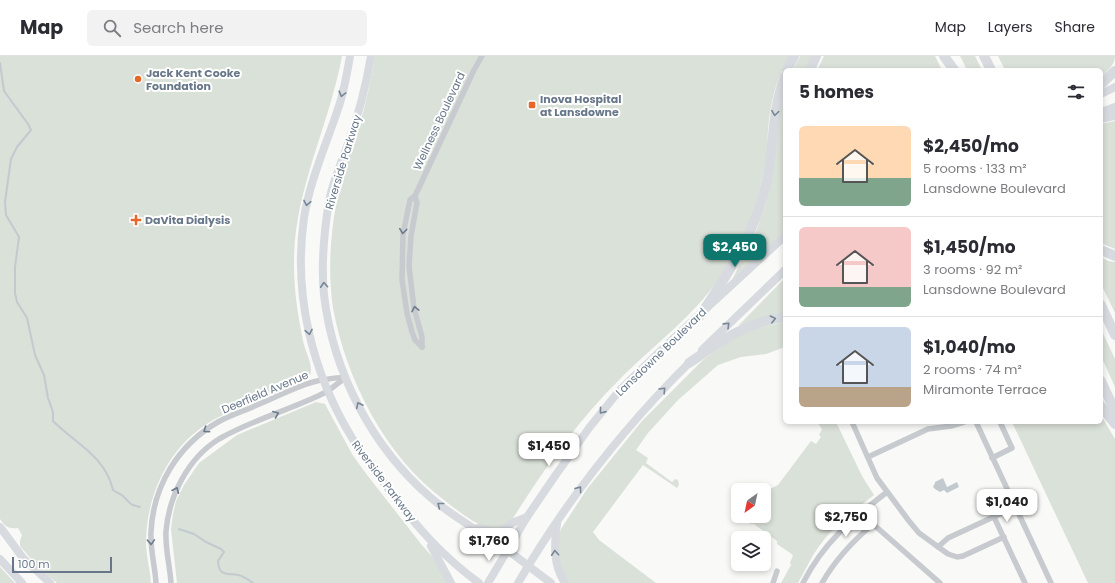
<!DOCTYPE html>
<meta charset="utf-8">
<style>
:root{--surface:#fff;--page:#f2f2f3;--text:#2b2b33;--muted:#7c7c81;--line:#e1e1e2;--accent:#0f766e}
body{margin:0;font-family:Poppins,sans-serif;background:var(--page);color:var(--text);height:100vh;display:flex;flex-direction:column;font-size:15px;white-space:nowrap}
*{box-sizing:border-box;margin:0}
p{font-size:13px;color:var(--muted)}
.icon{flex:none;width:22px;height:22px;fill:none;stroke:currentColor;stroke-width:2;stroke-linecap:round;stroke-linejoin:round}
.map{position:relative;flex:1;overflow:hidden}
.sheet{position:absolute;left:783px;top:12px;width:320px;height:356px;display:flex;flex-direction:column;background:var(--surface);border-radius:6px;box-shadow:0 2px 6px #0003}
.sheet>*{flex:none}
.needle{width:26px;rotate:213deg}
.controls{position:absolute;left:731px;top:427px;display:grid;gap:8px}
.controls a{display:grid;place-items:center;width:40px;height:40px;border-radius:6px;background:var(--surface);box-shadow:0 2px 6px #0003;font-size:20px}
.scale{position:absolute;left:12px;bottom:10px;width:100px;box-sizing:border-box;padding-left:4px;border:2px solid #677789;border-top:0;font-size:11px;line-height:14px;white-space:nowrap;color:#677789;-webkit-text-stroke:3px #fff;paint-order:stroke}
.price{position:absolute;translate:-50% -34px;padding:0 9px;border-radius:8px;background:#fff;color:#222;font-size:13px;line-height:26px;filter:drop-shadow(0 1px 2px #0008)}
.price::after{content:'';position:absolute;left:50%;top:24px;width:12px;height:9px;margin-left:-6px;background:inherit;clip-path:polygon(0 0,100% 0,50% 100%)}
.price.active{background:var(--accent);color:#fff}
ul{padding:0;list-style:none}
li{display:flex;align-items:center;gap:12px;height:100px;padding:0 16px}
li+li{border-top:1px solid var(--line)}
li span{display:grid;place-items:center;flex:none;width:112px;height:80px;border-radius:6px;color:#555}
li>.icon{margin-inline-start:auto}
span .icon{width:48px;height:48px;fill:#fffc;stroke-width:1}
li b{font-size:17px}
h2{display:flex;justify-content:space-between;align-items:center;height:48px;padding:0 16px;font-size:17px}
header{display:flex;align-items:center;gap:24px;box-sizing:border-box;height:56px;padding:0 20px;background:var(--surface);border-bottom:1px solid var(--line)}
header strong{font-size:19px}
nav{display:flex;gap:22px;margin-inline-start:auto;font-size:14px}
.search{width:280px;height:36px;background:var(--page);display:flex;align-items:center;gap:10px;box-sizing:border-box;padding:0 14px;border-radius:6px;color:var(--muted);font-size:15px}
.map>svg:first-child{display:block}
</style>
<header>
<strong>Map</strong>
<div class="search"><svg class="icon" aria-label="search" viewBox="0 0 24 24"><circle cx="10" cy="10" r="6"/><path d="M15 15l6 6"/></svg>Search here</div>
<nav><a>Map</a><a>Layers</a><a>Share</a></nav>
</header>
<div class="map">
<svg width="1115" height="527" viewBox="0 0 1115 527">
<rect width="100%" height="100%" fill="#f9f9f7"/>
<g fill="#dae1d8">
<path d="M0,0H342C329,71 293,136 294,209C294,235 298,260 303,285C305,294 311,305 311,314C311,319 309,322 305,324C285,333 264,342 243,351C234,354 224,358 215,363C171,387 147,435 146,485C146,499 150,513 151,527H57L39,512L20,490V485L22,479L18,472C9,473 5,471 0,463Z"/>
<path d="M375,0H789C780,16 774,33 771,51C768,64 768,77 767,90C766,104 763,118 760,132C755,156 744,181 732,202C706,251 659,284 620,323C577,365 542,416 510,467C505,470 499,473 493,473C481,473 454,452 444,444C385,400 346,323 333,252C328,218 330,182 336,149C338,141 341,134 343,126C345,118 346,110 348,102C351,92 355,81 359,71C366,47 371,24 375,0Z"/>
<polygon points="800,0 811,0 805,14 793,14"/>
<polygon points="824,0 935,0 942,14 817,14"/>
<polygon points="960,0 975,0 982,14 967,14"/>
<path d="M998,0H1115C1115,9 1107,15 1101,21V14H1005Z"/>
<polygon points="785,35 785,175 732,224 757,173 766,148 772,122 777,70"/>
<polygon points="1115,65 1115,193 1101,187 1101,68"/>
<polygon points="1101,201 1108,205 1115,206 1115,257 1101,228"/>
<polygon points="785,222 785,258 738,270"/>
<path d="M785,266V291L766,298L741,301L718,309L678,344L648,377L636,394L648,402L646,407L672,426L675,423L678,424L679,429L677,432L643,409L593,476L599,484L656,527H568C558,512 555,490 561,473L587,433L642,365L704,303L738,279L758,272Z"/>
<polygon points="1101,273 1115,303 1115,331 1101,300"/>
<polygon points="316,346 325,348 352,398 364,415 421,488 436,505 448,527 177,527 171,473 173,458 176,445 184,429 199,407 237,379"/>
<polygon points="1101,359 1115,383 1115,527 1088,527 1012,366 1101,366"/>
<path d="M817,366H836L862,420L874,439C856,453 837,467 823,485C813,497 806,513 798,527H781L791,509L790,507L793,499L777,488V485L754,468H750L748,460H764V446L767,441L764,439V436L778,429L811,385L816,388L821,381L819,379L822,373Z"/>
<polygon points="0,510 1,512 15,527 0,527"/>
</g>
<polygon fill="#c2cad0" points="943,422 947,431 957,426 959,431 947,437 944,434 940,436 935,433 933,431 935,427 935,426"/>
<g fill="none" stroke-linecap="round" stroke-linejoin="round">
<g stroke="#c2cad0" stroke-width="2">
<path d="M0,7L4,35L28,68L31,74L17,91L11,103L5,146L6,159L19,181L15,211V237L17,246L27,262L35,299L44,319L48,342L53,356V365C76,388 105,400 113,434C117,437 122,438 125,442C131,448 130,449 140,451"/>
<path d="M179,473L194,478L206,486L221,493L224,496L218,505C219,521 227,517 238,519C243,520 249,524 253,527"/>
</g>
<g stroke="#c7cace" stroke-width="5.5">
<polyline points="415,140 417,147 411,180 409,210 414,252 422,281 422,291"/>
<polyline points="422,291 415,284 412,276 407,257 402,224 403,178 410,144 415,140 474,14 482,0"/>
<polyline points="852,366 877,422 909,465 919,477 948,498 957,501 963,500 1004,481"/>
<polyline points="976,366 1051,527"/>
<polyline points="868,401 928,373 951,370 964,366"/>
<polyline points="992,402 1012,392 1000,366"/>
<polyline points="994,461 1025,527"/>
<polyline points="938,491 948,482 1015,451"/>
<path d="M156,527C155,510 150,493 151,476C153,430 178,389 218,366C230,359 244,355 257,349C275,342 294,331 313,326C323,323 335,322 346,321"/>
<path d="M171,527C170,510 165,493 166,475C169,440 188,402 219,383C250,365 286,355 318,340L328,335L346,321"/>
<polyline points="773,527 777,515"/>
<path d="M803,527C823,487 852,463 887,436"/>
<path d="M822,527C835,504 853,485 873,468L940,527"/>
</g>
<g stroke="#d7dbdf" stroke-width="8">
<path d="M350,0C347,18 344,36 338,53C326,89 310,124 304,162C293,239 312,316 352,382C363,400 377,417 389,434C417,471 441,499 479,527"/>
<path d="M371,0C366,29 359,58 349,85C342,105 333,125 329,145C324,176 321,208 324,239C333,316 372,391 430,441C453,461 480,476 506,493C521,504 536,516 551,527"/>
<polyline points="1101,38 1115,31"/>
<polyline points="1101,56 1115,51"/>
<polyline points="702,294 785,214"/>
<path d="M557,468C554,489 553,509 565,527"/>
<polyline points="0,471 23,502 50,527"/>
<polyline points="478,472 494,476 501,475 507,472 512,467 527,461"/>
<polyline points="431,490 451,527"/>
<polyline points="0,503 22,527"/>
<polyline points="488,527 527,461 555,420 589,372 619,335 674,282 785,180"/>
<path d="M518,527C566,445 625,370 692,304"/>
</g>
<g stroke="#d7dbdf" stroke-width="10">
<polyline points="944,0 954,14"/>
<polyline points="984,0 991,14"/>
<polyline points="787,14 794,0"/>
<polyline points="810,14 816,0"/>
<polyline points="1101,28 1115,15"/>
<polyline points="1101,62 1115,59"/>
<polyline points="1101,194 1115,200"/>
<polyline points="1101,249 1115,279"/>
<path d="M700,260C728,218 757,174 767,124C774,89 772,54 785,20"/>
<path d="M689,307C721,285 746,266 785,261"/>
<polyline points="1101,325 1115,355"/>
<polyline points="1101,350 1115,368"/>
</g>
</g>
<defs><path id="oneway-chevron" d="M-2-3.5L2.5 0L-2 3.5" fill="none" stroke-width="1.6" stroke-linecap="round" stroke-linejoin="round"/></defs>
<g stroke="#788696">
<use href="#oneway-chevron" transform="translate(342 38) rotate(105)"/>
<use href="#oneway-chevron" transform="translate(775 57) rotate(98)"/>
<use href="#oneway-chevron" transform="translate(307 147) rotate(101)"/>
<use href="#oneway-chevron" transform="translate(324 229) rotate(-94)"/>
<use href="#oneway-chevron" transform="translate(773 263) rotate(-13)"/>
<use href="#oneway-chevron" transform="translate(727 269) rotate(-44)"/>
<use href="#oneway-chevron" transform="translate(309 276) rotate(79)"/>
<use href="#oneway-chevron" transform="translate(663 334) rotate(-46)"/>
<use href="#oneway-chevron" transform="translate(359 349) rotate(-117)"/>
<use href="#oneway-chevron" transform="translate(602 355) rotate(129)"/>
<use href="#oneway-chevron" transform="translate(579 433) rotate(-54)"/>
<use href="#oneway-chevron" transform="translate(440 449) rotate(-142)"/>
<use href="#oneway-chevron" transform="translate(555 497) rotate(-94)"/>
</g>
<g stroke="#6c7b8c">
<use href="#oneway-chevron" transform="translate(403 175) rotate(97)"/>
<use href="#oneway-chevron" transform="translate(415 253) rotate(-102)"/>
<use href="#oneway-chevron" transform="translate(276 358) rotate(-22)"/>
<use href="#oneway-chevron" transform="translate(206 374) rotate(146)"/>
<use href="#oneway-chevron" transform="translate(176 434) rotate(-67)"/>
<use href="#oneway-chevron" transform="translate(151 486) rotate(88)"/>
</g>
<g fill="#e86728" stroke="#fff" stroke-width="1.5">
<circle cx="138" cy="23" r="4"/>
<rect x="528" y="45" width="8" height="8" rx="2"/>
<path d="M134 158h4v4h4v4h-4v4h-4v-4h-4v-4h4z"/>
</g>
<g text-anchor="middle" stroke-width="4" stroke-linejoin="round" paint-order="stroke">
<g font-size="11" font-weight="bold" fill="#677789" stroke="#fff" text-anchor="start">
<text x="146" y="21">Jack Kent Cooke<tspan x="146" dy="13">Foundation</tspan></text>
<text x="540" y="47">Inova Hospital<tspan x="540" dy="13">at Lansdowne</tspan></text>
<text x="145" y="168">DaVita Dialysis</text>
</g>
<g font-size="11" fill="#677789" stroke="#fff">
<text transform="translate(439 65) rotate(-65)" y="4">Wellness Boulevard</text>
<text transform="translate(343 106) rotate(-73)" y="4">Riverside Parkway</text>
<text transform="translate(661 296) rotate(-44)" y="4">Lansdowne Boulevard</text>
<text transform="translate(265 336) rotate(-23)" y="4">Deerfield Avenue</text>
<text transform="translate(384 425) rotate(53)" y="4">Riverside Parkway</text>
</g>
</g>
</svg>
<div class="controls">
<a><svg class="needle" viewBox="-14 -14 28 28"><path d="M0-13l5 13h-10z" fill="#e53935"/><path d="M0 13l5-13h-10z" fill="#7c7c81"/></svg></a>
<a><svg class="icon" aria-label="layers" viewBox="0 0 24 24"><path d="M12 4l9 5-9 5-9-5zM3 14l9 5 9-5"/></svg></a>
</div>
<div class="scale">100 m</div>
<b class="price active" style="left:735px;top:212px">$2,450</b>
<b class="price" style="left:549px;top:411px">$1,450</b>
<b class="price" style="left:1007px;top:467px">$1,040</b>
<b class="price" style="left:846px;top:482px">$2,750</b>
<b class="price" style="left:489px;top:506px">$1,760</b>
<section class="sheet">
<h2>5 homes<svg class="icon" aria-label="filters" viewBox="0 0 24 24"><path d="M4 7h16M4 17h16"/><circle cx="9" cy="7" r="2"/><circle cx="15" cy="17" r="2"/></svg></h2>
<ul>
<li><span style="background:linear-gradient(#ffd9b3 65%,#7fa58c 0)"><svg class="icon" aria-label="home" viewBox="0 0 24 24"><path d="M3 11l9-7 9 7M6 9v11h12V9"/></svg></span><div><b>$2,450/mo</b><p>5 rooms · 133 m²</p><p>Lansdowne Boulevard</p></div></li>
<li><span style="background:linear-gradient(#f6c9c9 75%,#7fa58c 0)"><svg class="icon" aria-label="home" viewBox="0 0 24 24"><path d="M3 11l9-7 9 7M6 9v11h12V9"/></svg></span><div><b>$1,450/mo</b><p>3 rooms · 92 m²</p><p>Lansdowne Boulevard</p></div></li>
<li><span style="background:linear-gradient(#c9d6e8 75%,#b9a48a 0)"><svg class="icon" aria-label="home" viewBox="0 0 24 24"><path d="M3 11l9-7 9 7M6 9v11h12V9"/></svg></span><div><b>$1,040/mo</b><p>2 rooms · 74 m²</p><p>Miramonte Terrace</p></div></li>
</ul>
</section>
</div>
